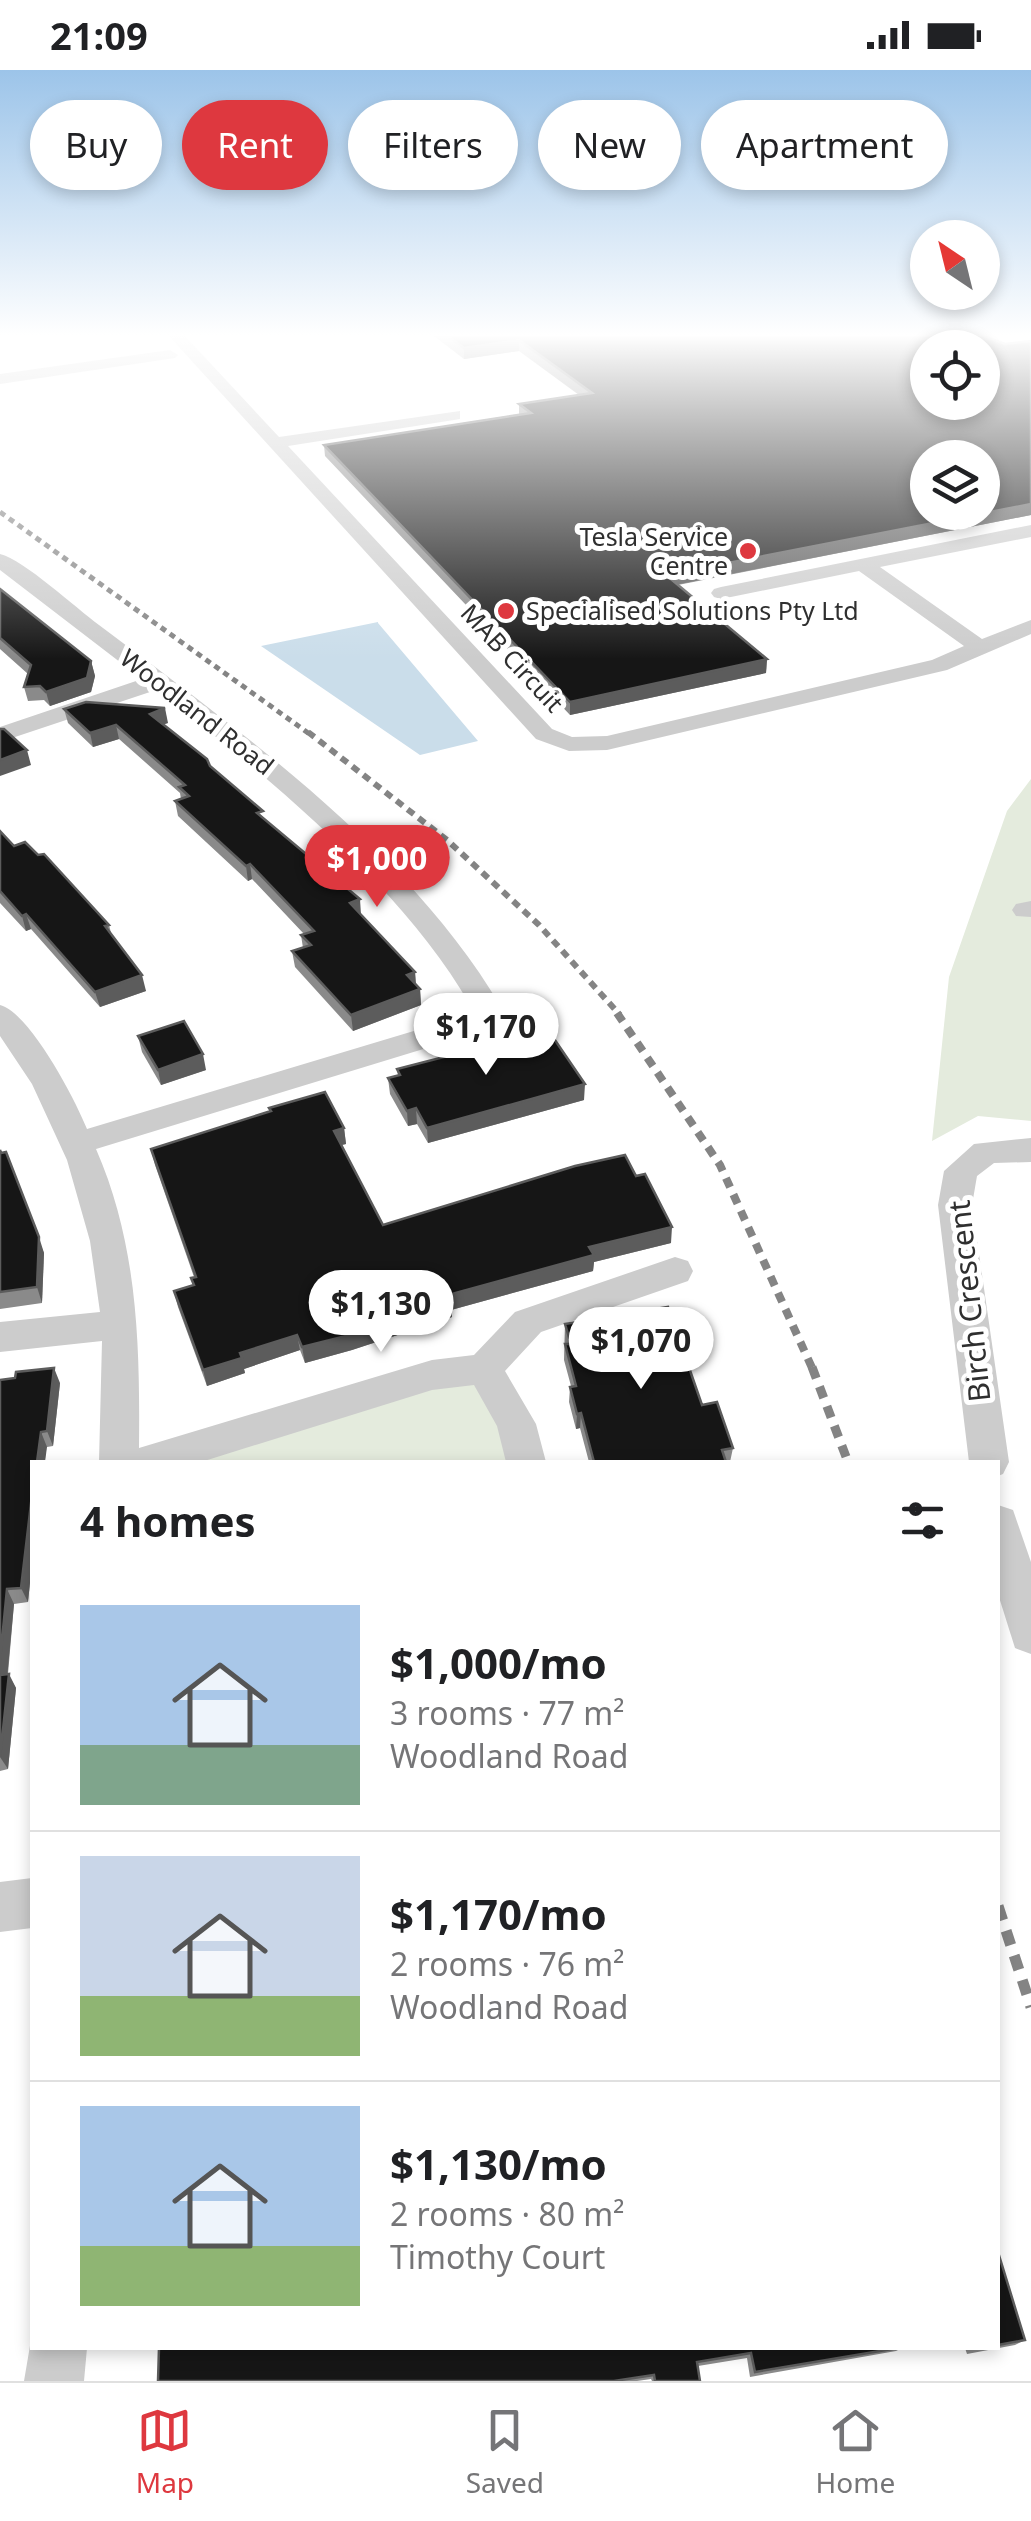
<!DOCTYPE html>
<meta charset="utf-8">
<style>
:root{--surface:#fff;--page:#f6f6f6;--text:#202124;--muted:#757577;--line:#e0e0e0;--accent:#de383f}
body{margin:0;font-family:"Noto Sans",sans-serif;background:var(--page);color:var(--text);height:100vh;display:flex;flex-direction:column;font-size:38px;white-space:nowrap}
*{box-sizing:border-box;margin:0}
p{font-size:32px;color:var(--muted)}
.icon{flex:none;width:55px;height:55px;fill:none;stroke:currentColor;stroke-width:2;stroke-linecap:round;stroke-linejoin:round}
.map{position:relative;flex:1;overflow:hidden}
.sheet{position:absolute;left:30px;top:1390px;width:970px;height:890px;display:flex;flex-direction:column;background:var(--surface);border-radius:0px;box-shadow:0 5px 15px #0003}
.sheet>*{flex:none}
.top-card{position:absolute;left:30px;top:30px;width:972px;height:90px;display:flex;gap:20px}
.needle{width:65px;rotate:325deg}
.tools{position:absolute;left:910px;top:150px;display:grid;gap:20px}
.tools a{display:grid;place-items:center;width:90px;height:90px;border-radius:50%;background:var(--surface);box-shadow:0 5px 15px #0003;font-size:50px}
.price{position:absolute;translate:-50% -85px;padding:0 22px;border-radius:35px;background:#fff;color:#222;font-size:32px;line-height:65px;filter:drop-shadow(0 2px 5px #0008)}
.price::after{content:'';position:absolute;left:50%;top:60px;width:30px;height:22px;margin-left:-15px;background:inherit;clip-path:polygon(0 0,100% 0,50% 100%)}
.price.active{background:var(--accent);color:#fff}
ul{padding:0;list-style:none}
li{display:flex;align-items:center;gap:30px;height:250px;padding:0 50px}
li+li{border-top:2px solid var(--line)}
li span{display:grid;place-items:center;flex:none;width:280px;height:200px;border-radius:0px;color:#555}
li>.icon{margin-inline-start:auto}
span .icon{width:120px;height:120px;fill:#fffc;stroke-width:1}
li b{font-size:42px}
h2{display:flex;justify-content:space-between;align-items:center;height:120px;padding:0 50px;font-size:42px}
.chip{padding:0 35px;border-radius:45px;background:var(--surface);box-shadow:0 5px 15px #0003;font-size:35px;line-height:90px}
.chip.active{background:var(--accent);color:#fff}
.status{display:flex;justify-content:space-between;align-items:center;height:70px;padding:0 50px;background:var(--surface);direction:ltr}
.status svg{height:28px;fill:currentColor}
.tabs{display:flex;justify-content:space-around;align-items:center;height:140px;border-top:2px solid var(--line);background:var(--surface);font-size:28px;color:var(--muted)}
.tabs a{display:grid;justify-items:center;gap:5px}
.tabs .active{color:var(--accent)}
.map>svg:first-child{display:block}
</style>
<div class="status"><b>21:09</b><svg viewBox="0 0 49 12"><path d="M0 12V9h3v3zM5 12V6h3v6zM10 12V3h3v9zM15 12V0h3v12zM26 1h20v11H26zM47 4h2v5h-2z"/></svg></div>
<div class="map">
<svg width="1031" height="2311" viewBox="0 0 1031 2311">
<rect width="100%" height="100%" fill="#fff"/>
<g fill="#e4ebdd">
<polygon points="1031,709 1031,1051 978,1046 932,1071 949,907 1007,741"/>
<polygon points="478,1306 506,1356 515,1392 188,1392 433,1313"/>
</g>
<polygon fill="#caddea" points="378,552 378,553 478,671 420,685 261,576"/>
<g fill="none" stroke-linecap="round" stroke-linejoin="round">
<g fill="#ccc" fill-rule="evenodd">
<polygon points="169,266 185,266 279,367 460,341 460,349 454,350 288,376 552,659 572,667 607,666 932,590 964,576 859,501 721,529 714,527 711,523 714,519 721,517 1031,455 1031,467 880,497 982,569 1031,550 1031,564 947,600 607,680 569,681 536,669"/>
<polygon points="170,280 178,285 175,288 0,314 0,304"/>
<path d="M0,484C24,490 76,538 99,555C240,661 411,783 501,937L479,962L96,1079C138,1175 140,1275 139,1378L432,1290L474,1285L515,1242L675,1187L688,1191L693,1201L688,1211L541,1262L505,1301L536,1354L546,1392H506L497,1356L474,1315L432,1320L201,1392H99L102,1271L0,1282V1252L100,1242L90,1171L67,1090L32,1014L0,966V935C30,943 75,1029 87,1059L457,948L470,935C403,817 263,702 156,620L0,672V657L142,609L0,500Z"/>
<polygon points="1031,831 1031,847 1016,846 1012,840 1016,834"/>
<polygon points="1031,1068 1031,1092 994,1093 977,1106 972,1135 1009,1392 1003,1404 998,1406 998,1392 969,1392 938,1135 944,1101 974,1074"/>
<polygon points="998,1435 1013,1440 1031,1492 1031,1584 1015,1578 998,1524"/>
<polygon points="32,1808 32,1858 0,1862 0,1812"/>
<polygon points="32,2264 32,2278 87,2278 84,2311 24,2311"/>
</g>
<polyline stroke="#848484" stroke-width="5" stroke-dasharray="6 5" stroke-linecap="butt" points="0,442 311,665"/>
<polyline stroke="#848484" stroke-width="6" stroke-dasharray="8 6" stroke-linecap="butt" points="308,662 447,770 539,855 620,945"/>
<polyline stroke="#848484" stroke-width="8" stroke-dasharray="10 8" stroke-linecap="butt" points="617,943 720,1095 813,1300"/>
<polyline stroke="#848484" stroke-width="9" stroke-dasharray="12 9" stroke-linecap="butt" points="812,1297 848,1392"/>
<polyline stroke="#848484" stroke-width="11" stroke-dasharray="15 11" stroke-linecap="butt" points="998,1836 1031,1937"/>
</g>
<g fill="#8a8a8a">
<polygon points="434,266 984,266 1005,274 1031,271 1031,445 678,515 767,589 766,603 570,645 325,386 324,375 519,344 519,334 579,325 519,281 464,289"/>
<polygon points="0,519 91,591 95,606 91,622 50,636 44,630 28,631 24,617 28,604 0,579"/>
<polygon points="64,639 168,653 163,654 210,696 264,748 361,845 415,902 416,914 420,919 421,935 353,961 295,897 292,881 303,878 301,865 304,864 252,809 248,811 178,746 175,731 181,729 180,723 119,669 93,677 68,653"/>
<polygon points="0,761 14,776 109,855 111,863 146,921 100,937 31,859 26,861 0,833"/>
<polygon points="138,966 206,1000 161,1015 142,982"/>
<polygon points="442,984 584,1030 428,1073 417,1054 408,1056 390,1024 388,1008 398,1006 397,999 442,987"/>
<polygon points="344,1058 346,1074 342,1075 383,1155 671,1173 594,1192 593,1201 451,1240 452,1247 352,1280 305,1293 300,1280 244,1299 245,1303 207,1316 178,1237 174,1221 193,1215 191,1208 194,1207 155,1095 151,1079"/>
<polygon points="0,1080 44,1183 42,1233 0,1239"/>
<polygon points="565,1254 702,1335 733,1378 730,1392 589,1392 580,1358 576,1359 569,1332 570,1317 571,1316 564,1290"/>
<polygon points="0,1310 60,1313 53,1376 47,1377 32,1392 32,1493 28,1532 14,1534 8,1604 16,1618 8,1699 0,1701"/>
<polygon points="998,2182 1025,2270 1015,2275 967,2284 965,2278 998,2278"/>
<polygon points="159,2278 902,2278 896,2281 750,2307 747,2288 698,2296 700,2311 652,2311 651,2309 637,2311 158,2311"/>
</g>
<g fill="#5c5c5c">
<polygon points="519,270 519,281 464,289 464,278"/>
<polygon points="1031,434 1031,445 665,517 666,505"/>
<polygon points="767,589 766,603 570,645 570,632"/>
<polygon points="91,591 95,606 91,622 50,636 46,622"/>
<polygon points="165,638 168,653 153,658 150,644"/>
<polygon points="116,655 119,669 93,677 90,663"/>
<polygon points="27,680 31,695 0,706 0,690"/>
<polygon points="250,794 252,809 248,811 246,796"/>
<polygon points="360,829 361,845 350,833"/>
<polygon points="26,844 31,859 26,861 22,846"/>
<polygon points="415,902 416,918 407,905"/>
<polygon points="142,905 146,921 100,937 95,922"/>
<polygon points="420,919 421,935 353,961 351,945"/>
<polygon points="203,984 206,1000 161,1015 158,1000"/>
<polygon points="585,1014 584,1030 428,1073 427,1058"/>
<polygon points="416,1038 417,1054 408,1056 407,1041"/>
<polygon points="344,1058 346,1074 336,1076 334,1061"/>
<polygon points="672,1157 671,1173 594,1192 593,1201 451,1240 452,1247 352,1280 305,1293 302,1277 589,1177"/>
<polygon points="39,1167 44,1183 42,1233 37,1217"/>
<polygon points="297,1265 300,1280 244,1299 245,1303 207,1316 203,1300 240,1283"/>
<polygon points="54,1298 60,1313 53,1376 47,1361"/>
<polygon points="581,1343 580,1358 576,1359 577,1344"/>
<polygon points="41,1362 47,1377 45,1392 37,1392"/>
<polygon points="32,1425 32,1493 28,1532 21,1518"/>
<polygon points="7,1519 14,1534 6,1619 0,1608 0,1590"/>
<polygon points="9,1604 16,1618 8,1699 0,1687"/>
</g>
<g fill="#161616" stroke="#5c5c5c" stroke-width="2.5" fill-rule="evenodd">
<path d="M448,266H984L1005,274L1031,271V434L666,505L767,589L570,632L324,375L531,343L519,334L592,323L519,270L464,278ZM928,278H982V332H928ZM928,388H982V442H928Z"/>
<polygon points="0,519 91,591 87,608 46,622 40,616 24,617 31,595 0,568"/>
<polygon points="86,632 165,638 150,644 207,689 210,696 263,741 257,743 360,829 350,833 415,902 407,905 420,919 351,945 292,881 311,875 301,865 314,861 250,794 246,796 175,731 189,726 179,717 185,715 116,655 90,663 64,639"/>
<polygon points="0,659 4,659 27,680 0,690"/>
<polygon points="0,761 14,776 25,772 38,785 44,784 109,855 105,856 142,905 95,922 26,844 22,846 0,821"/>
<polygon points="184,951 203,984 158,1000 138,966"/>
<polygon points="546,957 585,1014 427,1058 416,1038 407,1041 388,1008 400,1005 397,999 444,987 442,984"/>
<polygon points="325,1022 344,1058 334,1061 383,1155 575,1096 625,1085 636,1106 645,1104 672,1157 589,1177 594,1185 448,1225 451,1231 350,1265 302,1277 297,1265 240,1283 242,1288 203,1300 174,1221 194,1215 191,1208 196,1207 151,1079 271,1041 269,1038"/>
<polygon points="0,1080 1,1083 6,1082 39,1167 37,1217 0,1222"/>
<polygon points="668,1237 702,1335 717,1332 733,1378 722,1380 726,1392 594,1392 581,1343 577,1344 570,1317 576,1316 565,1274 571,1274 565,1254"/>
<polygon points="54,1298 47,1361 41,1362 37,1392 32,1392 32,1425 21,1518 7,1519 0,1590 0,1310 15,1308 16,1302"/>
<polygon points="9,1604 0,1687 0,1605"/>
<polygon points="998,2182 1025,2270 998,2275"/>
<polygon points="159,2278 898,2278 755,2302 751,2283 697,2292 700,2311 655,2311 654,2305 614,2311 158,2311"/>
</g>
<linearGradient id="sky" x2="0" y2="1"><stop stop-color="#9cc4e9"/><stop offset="0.45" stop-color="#fff"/><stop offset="1" stop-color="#fff" stop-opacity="0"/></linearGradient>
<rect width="1031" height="589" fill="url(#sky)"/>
<g fill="#de383f" stroke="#fff" stroke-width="4">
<circle cx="748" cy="481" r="10"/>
<circle cx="506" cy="541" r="10"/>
</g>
<g text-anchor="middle" stroke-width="10" stroke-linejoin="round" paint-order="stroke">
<g font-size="25" fill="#2f2f2f" stroke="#fff" text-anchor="end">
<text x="728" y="476">Tesla Service<tspan x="728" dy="29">Centre</tspan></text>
<text x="526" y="550" text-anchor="start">Specialised Solutions Pty Ltd</text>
</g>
<g font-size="25" fill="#2f2f2f" stroke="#fff">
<text transform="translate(512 588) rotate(47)" y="9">MAB Circuit</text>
<text transform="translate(197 642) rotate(38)" y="9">Woodland Road</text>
</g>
<g font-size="30" fill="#2f2f2f" stroke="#fff">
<text transform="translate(970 1231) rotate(-96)" y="10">Birch Crescent</text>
</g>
</g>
</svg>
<div class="tools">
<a><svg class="needle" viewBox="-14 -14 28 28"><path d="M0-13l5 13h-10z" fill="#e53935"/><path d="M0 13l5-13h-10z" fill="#757577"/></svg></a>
<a><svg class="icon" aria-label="locate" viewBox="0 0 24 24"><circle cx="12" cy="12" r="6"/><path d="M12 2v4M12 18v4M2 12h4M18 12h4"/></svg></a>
<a><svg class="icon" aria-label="layers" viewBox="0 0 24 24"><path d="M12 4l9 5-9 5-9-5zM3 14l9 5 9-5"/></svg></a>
</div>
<b class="price active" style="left:377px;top:840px">$1,000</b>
<b class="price" style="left:486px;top:1008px">$1,170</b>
<b class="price" style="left:381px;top:1285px">$1,130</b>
<b class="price" style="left:641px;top:1322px">$1,070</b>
<div class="top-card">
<a class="chip">Buy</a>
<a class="chip active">Rent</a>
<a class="chip">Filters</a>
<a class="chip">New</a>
<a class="chip">Apartment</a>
</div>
<section class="sheet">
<h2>4 homes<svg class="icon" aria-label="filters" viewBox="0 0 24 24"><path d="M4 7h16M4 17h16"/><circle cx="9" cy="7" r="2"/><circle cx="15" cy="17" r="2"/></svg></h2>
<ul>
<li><span style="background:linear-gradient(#a9c7e8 70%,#7fa58c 0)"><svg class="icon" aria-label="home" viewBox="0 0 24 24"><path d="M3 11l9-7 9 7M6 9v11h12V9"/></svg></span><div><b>$1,000/mo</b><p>3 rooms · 77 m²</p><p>Woodland Road</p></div></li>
<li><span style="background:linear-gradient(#c9d6e8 70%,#8fb573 0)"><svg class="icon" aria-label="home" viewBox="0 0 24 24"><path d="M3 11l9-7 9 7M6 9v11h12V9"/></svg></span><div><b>$1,170/mo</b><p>2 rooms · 76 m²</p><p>Woodland Road</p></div></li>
<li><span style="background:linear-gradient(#a9c7e8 70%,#8fb573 0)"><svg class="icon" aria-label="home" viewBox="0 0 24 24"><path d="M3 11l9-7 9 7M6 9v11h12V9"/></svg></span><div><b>$1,130/mo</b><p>2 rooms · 80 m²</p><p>Timothy Court</p></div></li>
</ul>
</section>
</div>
<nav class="tabs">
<a class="active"><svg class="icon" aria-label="map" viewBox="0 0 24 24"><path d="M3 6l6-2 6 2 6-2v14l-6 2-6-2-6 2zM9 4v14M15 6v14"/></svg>Map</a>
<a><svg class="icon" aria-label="saved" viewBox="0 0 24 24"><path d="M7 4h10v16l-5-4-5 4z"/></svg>Saved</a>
<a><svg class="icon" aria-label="home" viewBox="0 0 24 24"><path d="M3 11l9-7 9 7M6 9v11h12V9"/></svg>Home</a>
</nav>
